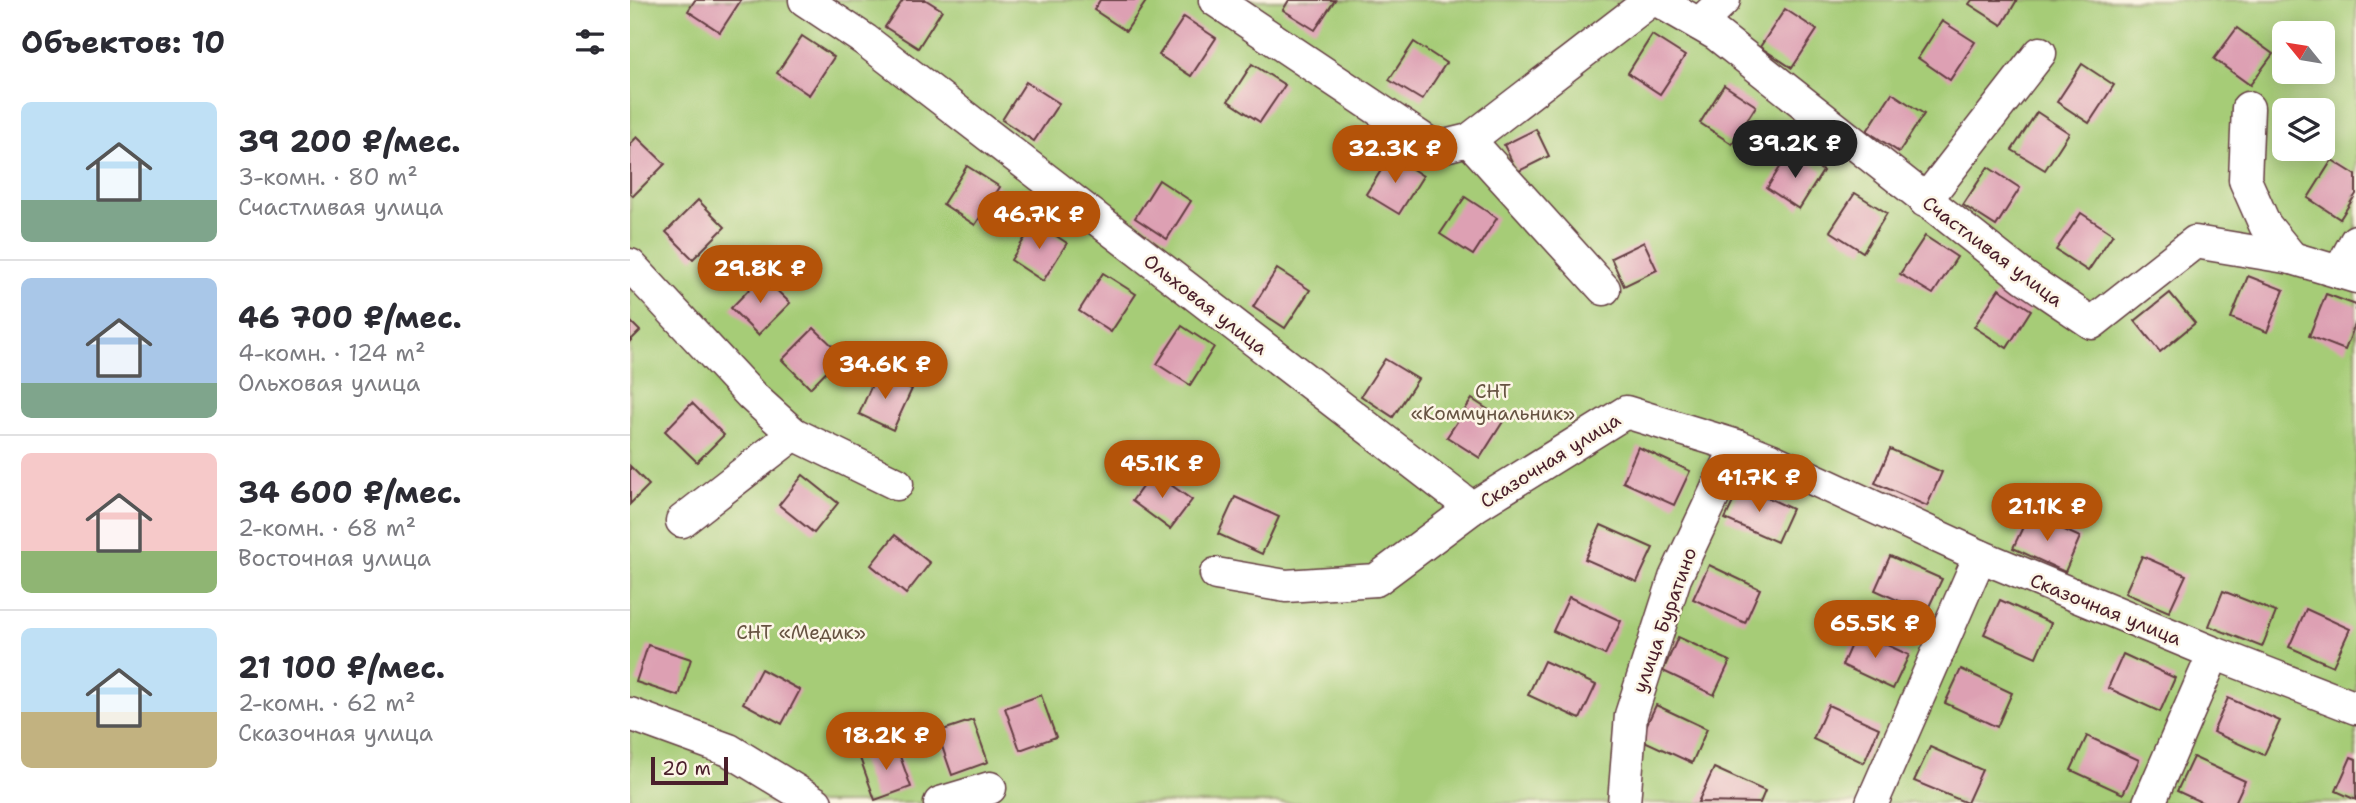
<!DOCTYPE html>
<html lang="ru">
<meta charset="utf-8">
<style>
:root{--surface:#fff;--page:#f7f7f7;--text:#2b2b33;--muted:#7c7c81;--line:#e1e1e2;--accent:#b45309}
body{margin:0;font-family:"Shantell Sans",sans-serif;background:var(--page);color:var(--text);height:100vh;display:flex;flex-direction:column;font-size:26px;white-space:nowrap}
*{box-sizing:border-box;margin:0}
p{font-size:23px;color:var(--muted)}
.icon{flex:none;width:38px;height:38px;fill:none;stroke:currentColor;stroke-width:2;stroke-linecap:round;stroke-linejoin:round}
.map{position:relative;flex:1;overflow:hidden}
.sheet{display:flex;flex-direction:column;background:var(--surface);width:630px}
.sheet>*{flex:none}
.needle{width:46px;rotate:300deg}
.tools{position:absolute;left:1642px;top:21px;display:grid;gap:14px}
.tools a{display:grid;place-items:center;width:63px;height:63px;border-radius:10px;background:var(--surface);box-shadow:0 4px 18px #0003;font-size:35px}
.scale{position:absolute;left:21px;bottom:18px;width:77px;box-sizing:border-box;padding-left:7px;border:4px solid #4a1f2b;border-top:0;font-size:19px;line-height:24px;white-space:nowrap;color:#4a1f2b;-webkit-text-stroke:5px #fcf5e5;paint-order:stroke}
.price{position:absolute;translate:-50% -60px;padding:0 16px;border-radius:24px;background:var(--accent);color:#fff;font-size:23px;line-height:46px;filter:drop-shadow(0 2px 4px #0008)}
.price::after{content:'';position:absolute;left:50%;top:42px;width:21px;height:16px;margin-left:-10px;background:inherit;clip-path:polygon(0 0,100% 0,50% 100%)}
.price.on{background:#222;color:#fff}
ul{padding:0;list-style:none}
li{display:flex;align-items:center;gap:21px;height:175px;padding:0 21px}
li+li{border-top:2px solid var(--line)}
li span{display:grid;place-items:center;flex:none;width:196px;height:140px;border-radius:10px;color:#555}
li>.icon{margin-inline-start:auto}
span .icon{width:84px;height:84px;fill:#fffc;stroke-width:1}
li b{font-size:30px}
h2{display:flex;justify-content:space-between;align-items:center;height:84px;padding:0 21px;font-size:30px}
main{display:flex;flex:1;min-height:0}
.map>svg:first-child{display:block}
</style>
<main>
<section class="sheet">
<h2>Объектов: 10<svg class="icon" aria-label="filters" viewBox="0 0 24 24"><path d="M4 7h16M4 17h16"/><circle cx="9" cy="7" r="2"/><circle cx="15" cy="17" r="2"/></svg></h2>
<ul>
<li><span style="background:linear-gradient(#bfe0f5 70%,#7fa58c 0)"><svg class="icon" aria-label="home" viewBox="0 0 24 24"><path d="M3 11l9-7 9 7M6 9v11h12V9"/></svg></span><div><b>39 200 ₽/мес.</b><p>3-комн. · 80 m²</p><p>Счастливая улица</p></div></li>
<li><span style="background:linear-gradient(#a9c7e8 75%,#7fa58c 0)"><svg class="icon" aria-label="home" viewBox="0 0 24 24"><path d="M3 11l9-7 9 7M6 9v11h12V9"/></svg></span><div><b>46 700 ₽/мес.</b><p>4-комн. · 124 m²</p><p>Ольховая улица</p></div></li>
<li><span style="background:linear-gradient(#f6c9c9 70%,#8fb573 0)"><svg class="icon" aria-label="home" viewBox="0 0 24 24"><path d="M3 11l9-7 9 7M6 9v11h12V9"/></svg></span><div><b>34 600 ₽/мес.</b><p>2-комн. · 68 m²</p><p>Восточная улица</p></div></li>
<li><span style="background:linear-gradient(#bfe0f5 60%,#c2b280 0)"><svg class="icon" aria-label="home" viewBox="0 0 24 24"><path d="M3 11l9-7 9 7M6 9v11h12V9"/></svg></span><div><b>21 100 ₽/мес.</b><p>2-комн. · 62 m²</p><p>Сказочная улица</p></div></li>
</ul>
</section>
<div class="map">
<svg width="1726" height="803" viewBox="0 0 1726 803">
<rect width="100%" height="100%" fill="#fcf5e5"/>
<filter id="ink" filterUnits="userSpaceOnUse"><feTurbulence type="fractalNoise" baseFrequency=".0143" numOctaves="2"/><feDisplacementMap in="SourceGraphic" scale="14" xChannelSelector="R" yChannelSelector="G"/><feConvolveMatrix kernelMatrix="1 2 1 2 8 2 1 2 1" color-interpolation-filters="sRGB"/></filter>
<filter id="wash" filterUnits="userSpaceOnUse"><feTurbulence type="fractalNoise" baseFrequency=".00686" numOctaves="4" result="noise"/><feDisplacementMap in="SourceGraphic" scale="28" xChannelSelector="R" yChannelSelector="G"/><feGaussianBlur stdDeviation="1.57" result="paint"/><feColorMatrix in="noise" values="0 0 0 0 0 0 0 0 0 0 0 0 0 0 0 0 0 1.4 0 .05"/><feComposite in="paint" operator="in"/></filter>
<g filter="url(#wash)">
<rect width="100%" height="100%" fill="#f1ddbd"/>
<path fill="#a6cc77" stroke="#787651" stroke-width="2" fill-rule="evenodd" d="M0,0H1726V803H0ZM1654,33H1692V72H1654ZM1654,110H1692V149H1654Z"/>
<g id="blocks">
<g fill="#dda0b3">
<polygon points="65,0 111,0 90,32 58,11"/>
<polygon points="273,0 296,0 312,10 288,48 255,27"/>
<polygon points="470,0 517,0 496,31 464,10"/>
<polygon points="659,0 705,0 685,30 653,10"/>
<polygon points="1342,0 1387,0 1372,25 1339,4"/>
<polygon points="1155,9 1187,30 1162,68 1130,47"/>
<polygon points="554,17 586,38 561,76 529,55"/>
<polygon points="1312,21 1345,42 1320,80 1288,58"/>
<polygon points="1607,28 1643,54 1620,85 1584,59"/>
<polygon points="1022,35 1055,56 1030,94 998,73"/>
<polygon points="172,36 204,57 179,95 147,73"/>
<polygon points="784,42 816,63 792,100 759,80"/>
<polygon points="622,64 655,85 630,122 598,101"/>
<polygon points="1452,64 1484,85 1459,123 1427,102"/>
<polygon points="396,82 429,103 404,141 372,120"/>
<polygon points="1094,85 1126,106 1102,144 1070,123"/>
<polygon points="1262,93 1294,114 1269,152 1237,131"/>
<polygon points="1407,112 1439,133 1415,170 1382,150"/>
<polygon points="906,129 919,156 887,172 874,145"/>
<polygon points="7,137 35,164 3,196 0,193 0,144"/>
<polygon points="1161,150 1193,171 1169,209 1137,188"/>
<polygon points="761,155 793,176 769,214 736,194"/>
<polygon points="1702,160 1726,175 1726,194 1710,219 1678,198"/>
<polygon points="337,166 370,187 345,225 313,204"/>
<polygon points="1358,167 1390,188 1366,226 1333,205"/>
<polygon points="529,180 561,201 537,239 505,218"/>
<polygon points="1225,193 1257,213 1233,252 1200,231"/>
<polygon points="835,197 867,218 843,255 810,234"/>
<polygon points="68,200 95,227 63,259 36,232"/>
<polygon points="1451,213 1483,234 1458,271 1426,250"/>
<polygon points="405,222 437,243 413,281 381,260"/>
<polygon points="1295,236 1327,257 1303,294 1270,274"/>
<polygon points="1014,242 1027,270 994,286 981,258"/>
<polygon points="647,269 680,290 655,328 623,307"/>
<polygon points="473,273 506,294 481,332 449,311"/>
<polygon points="132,276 160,303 128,335 101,308"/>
<polygon points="1618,276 1654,290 1637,332 1601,318"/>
<polygon points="1369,289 1401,310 1377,348 1344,327"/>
<polygon points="1540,293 1565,323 1530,352 1505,321"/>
<polygon points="1696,294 1726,305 1726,322 1715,350 1679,336"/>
<polygon points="0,321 10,331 0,341"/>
<polygon points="552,326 584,347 560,385 527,364"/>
<polygon points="184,328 212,355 180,388 152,360"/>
<polygon points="755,359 788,379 763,417 731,396"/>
<polygon points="247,373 282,389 263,430 229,414"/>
<polygon points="842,399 874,420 850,458 817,437"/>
<polygon points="62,403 94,435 67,462 35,431"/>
<polygon points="1008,447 1060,471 1044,505 993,482"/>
<polygon points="1260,449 1312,472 1297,506 1245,483"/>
<polygon points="0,466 19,485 0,504"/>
<polygon points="523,472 562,500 540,529 502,501"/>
<polygon points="173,475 208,503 184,533 149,505"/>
<polygon points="1111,485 1162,509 1147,542 1095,519"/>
<polygon points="605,497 649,517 632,554 588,534"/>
<polygon points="1399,514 1450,537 1435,572 1383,548"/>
<polygon points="971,525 1023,548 1007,582 955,559"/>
<polygon points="265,535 300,563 276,594 241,565"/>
<polygon points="1260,556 1312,579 1296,613 1245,590"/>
<polygon points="1512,556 1556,575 1539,612 1495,593"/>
<polygon points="1079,565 1130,589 1115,623 1063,599"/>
<polygon points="1593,591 1646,612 1632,647 1579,626"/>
<polygon points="939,597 991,621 975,655 923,631"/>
<polygon points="1370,600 1421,623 1406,657 1354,634"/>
<polygon points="1676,609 1720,629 1703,666 1659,647"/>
<polygon points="1227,631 1279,655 1263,689 1212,665"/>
<polygon points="1048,637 1100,661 1084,695 1033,671"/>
<polygon points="18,645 61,659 49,696 6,682"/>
<polygon points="1493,654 1545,678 1530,712 1478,688"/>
<polygon points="914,661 966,685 950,719 898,695"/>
<polygon points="131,669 170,690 152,724 113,703"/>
<polygon points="1331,669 1382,693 1367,727 1315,703"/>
<polygon points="411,695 426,737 390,750 375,708"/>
<polygon points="1598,698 1650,721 1634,755 1583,732"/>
<polygon points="1026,705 1077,729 1062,763 1010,739"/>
<polygon points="1198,705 1249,728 1234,763 1183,739"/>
<polygon points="343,720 358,762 322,775 307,732"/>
<polygon points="1457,736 1509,760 1493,794 1441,770"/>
<polygon points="266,745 281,787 245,800 230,758"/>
<polygon points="1300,747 1352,770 1337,803 1284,781"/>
<polygon points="1563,757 1615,781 1605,803 1573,803 1547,791"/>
<polygon points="1721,757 1726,759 1726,800 1706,791"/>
<polygon points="1084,768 1135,791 1130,803 1068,802"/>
</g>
</g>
</g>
<g filter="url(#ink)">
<use href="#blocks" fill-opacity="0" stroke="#633c41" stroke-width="2"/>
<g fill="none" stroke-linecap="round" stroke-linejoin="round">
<g stroke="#633c41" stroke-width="35">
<g id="minor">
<polyline points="175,0 235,40 842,508"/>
<polyline points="585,0 806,148 839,140 1021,0"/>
<polyline points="1027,0 1086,34 1394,277 1462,323 1565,242 1662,258 1726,277"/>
<polyline points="1069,24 1094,0"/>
<polyline points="1618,108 1615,180 1635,225 1662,258"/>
<polyline points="839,140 974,289"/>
<polyline points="1295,201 1410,53"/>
<polyline points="0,265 122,396 164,434 267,484"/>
<polyline points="1709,272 1726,241"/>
<polyline points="52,521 164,434"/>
<polyline points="586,574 656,586 746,580 845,506 996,412 1107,446 1140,459 1350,556 1584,653 1726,708"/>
<polyline points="0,714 99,750 186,803"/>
<polyline points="310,803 360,788"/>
<polyline points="994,803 1001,715 1045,578 1107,446"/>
<polyline points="1242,803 1350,556"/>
<polyline points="1519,803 1584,653"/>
</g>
</g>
<use href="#minor" stroke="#fff" stroke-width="32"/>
</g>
</g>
<g text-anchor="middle" stroke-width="5" stroke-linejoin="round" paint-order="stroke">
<g font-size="19" fill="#4a1f2b" stroke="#fcf5e5">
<text transform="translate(1363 251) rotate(37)" y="7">Счастливая улица</text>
<text transform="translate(576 304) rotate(38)" y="7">Ольховая улица</text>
<text transform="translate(920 460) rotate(-32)" y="7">Сказочная улица</text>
<text transform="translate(1476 609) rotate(22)" y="7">Сказочная улица</text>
<text transform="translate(1034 620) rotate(-70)" y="7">улица Буратино</text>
</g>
<g font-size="19" fill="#665342" stroke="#fcf5e5">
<text x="863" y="398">СНТ<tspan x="863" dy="22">«Коммунальник»</tspan></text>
<text x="171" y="639">СНТ «Медик»</text>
</g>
</g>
</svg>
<div class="tools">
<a><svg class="needle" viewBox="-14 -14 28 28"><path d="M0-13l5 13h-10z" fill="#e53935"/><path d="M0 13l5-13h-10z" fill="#7c7c81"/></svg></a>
<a><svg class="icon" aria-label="layers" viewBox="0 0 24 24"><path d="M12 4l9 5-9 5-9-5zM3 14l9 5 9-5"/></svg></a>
</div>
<div class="scale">20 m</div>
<b class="price on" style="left:1165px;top:180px">39.2K ₽</b>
<b class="price" style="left:765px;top:185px">32.3K ₽</b>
<b class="price" style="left:409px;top:251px">46.7K ₽</b>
<b class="price" style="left:130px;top:305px">29.8K ₽</b>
<b class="price" style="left:255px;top:401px">34.6K ₽</b>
<b class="price" style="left:532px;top:500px">45.1K ₽</b>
<b class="price" style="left:1129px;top:514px">41.7K ₽</b>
<b class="price" style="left:1417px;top:543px">21.1K ₽</b>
<b class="price" style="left:1245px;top:660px">65.5K ₽</b>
<b class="price" style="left:256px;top:772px">18.2K ₽</b>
</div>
</main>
